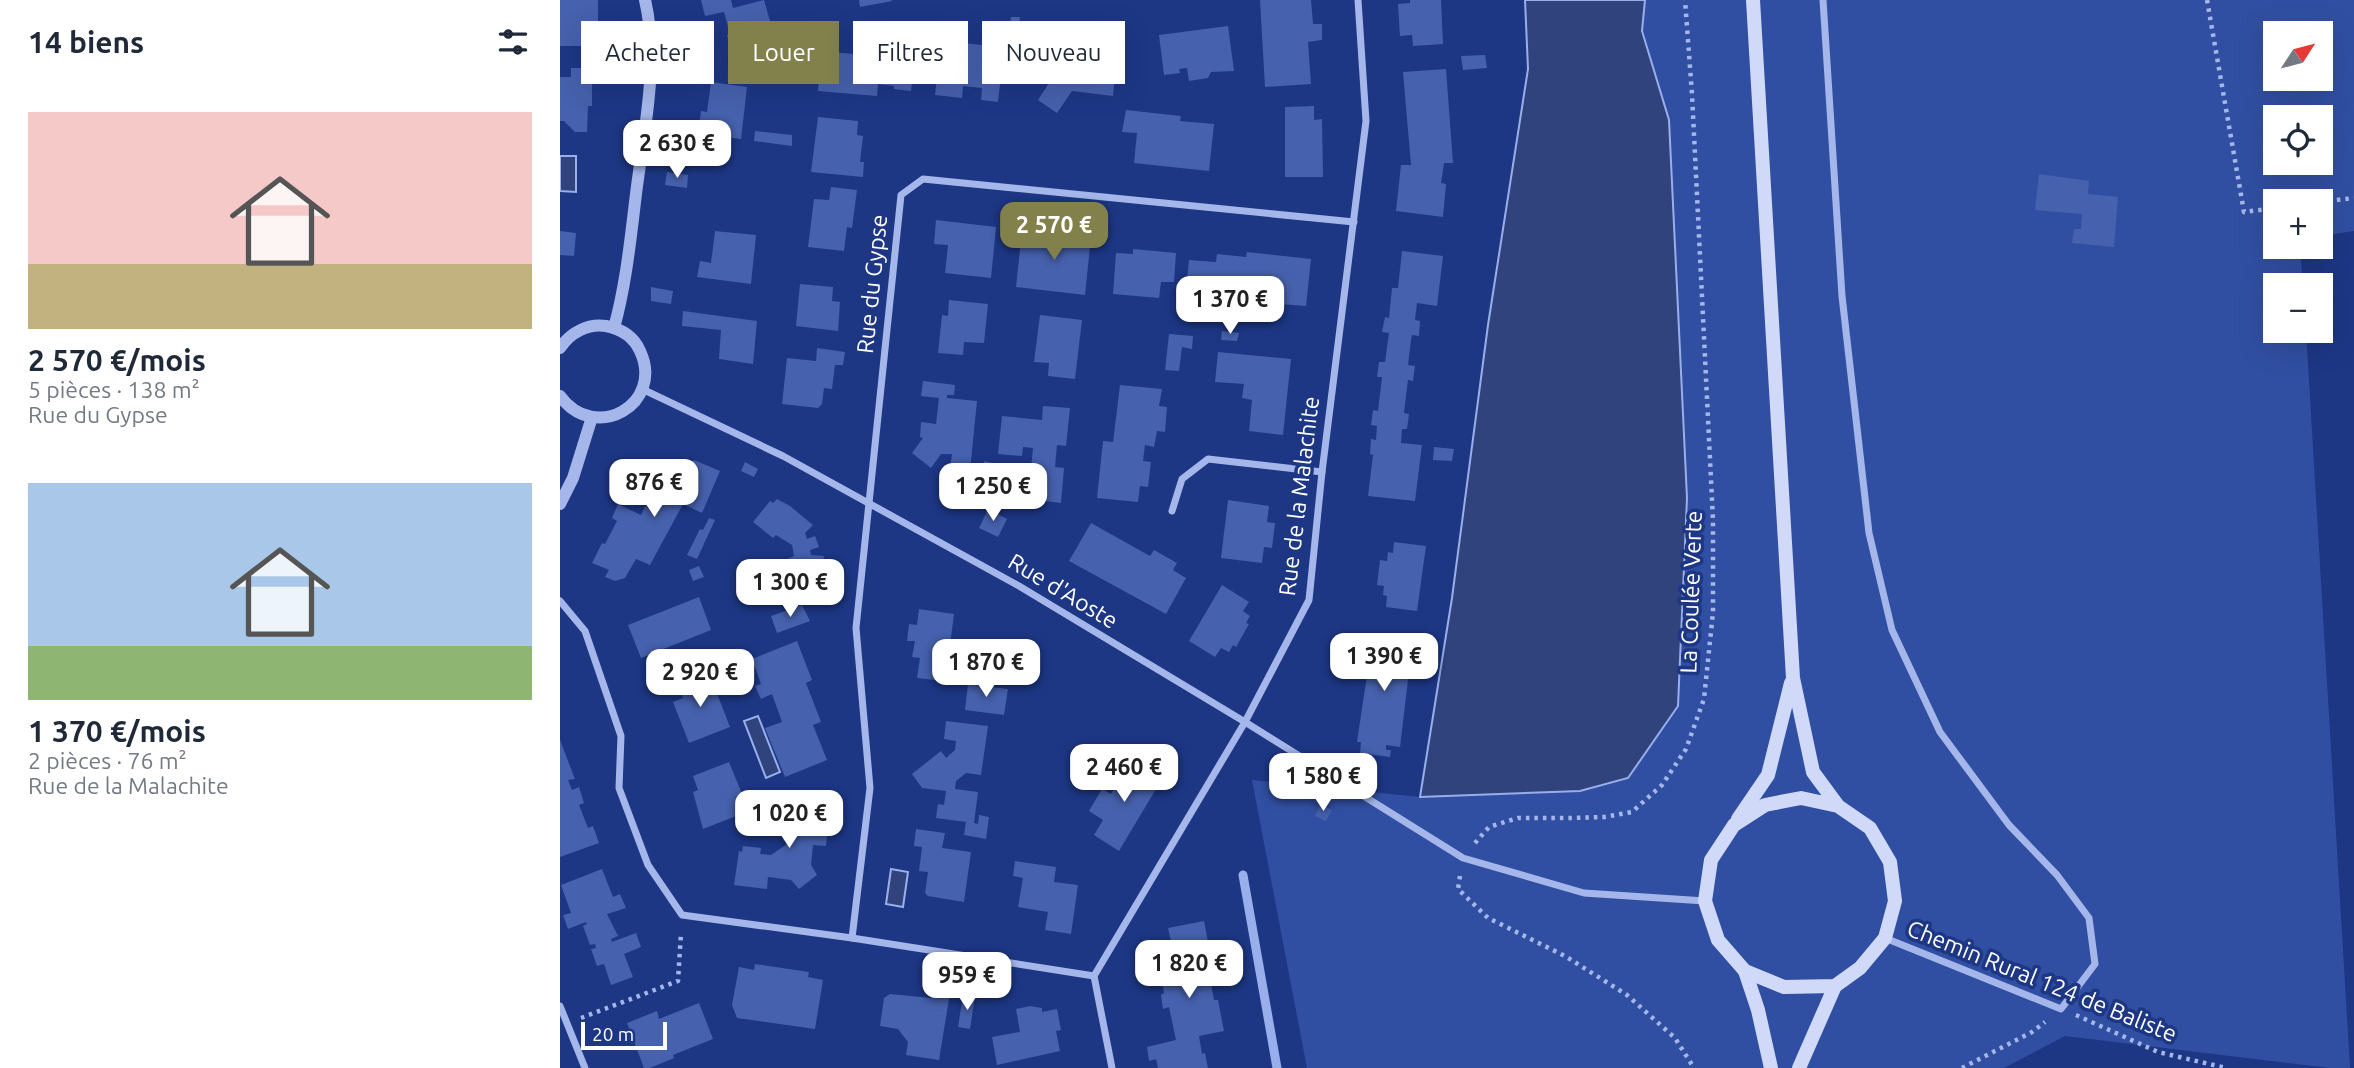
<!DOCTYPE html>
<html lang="fr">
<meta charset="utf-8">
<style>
:root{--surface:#fff;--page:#f2f2f3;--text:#1f2937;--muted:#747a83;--accent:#82804b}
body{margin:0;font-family:Ubuntu,sans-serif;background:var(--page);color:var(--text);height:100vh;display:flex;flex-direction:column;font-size:26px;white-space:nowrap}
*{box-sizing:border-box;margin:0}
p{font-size:23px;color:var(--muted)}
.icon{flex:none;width:38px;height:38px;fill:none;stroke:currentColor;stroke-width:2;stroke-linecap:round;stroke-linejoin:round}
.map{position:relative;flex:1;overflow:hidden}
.panel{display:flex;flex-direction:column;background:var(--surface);width:560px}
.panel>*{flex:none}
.hud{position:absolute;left:21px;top:21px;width:665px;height:63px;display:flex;gap:14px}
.needle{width:46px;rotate:54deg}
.fabs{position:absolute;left:1703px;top:21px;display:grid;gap:14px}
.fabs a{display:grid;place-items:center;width:70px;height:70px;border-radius:0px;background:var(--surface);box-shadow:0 7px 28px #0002;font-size:35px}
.scale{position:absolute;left:21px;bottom:18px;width:86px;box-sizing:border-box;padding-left:7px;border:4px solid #fff;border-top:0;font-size:19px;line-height:24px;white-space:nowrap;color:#fff;-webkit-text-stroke:5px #1d3785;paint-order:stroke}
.price{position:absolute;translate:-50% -60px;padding:0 16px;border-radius:14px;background:#fff;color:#222;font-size:23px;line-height:46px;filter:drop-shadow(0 2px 4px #0008)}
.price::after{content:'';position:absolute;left:50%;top:42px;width:21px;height:16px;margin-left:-10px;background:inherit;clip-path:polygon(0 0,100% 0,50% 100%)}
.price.selected{background:var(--accent);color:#fff}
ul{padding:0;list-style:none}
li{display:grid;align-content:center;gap:14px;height:371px;padding:0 28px}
li span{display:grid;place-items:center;height:217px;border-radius:0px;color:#555}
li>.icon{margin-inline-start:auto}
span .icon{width:126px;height:126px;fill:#fffc;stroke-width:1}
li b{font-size:30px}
h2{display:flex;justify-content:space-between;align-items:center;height:84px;padding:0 28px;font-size:30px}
.chip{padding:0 24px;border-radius:0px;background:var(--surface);box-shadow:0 7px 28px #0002;font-size:24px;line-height:63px}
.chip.selected{background:var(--accent);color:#fff}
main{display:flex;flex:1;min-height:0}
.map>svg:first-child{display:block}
</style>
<main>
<section class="panel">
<h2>14 biens<svg class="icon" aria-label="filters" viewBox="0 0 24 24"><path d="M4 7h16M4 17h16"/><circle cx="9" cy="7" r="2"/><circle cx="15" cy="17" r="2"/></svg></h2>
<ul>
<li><span style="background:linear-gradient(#f6c9c9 70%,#c2b280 0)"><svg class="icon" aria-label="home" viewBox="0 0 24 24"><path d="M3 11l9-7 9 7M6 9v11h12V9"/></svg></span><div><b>2 570 €/mois</b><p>5 pièces · 138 m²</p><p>Rue du Gypse</p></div></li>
<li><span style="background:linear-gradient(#a9c7e8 75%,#8fb573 0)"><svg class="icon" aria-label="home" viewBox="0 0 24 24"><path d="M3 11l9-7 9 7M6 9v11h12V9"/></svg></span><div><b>1 370 €/mois</b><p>2 pièces · 76 m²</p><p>Rue de la Malachite</p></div></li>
</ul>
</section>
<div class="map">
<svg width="1794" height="1068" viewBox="0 0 1794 1068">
<rect width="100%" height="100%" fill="#1d3785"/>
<path fill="#314fa2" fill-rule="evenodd" d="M965,0H1794V231L1761,236L1760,201H1715V247H1740L1743,285H1715V331H1746L1790,1068H1770L1505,1036L1444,1068H747L692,780L860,797L892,598L928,325L968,69ZM1715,33H1760V79H1715ZM1715,117H1760V163H1715Z"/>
<g fill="#30437d" stroke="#98afec" stroke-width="2">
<polygon points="965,0 1085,0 1082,31 1109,120 1127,498 1118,706 1068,778 1020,791 860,797 892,598 928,325 968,69"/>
<polygon points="0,156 16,156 16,192 0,191"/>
<polygon points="198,716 220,772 206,778 184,721"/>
<polygon points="331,869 348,872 343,907 326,904"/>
</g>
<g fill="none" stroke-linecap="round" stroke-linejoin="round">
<polyline stroke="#98afec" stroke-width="9" points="683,875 717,1068"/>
</g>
<g fill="#4661ad">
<polygon points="0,0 38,0 38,31 40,30 41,46 0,46"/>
<polygon points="141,0 171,0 173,8 204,0 216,42 172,55 167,35 170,35 164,12 145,16"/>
<polygon points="299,0 331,0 332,1 300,7"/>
<polygon points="700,0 751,0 753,24 762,24 762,40 748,42 751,84 705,87"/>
<polygon points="850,0 881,0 883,44 853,46 852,35 840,36 838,4 850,3"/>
<polygon points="451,17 460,17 458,30 484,32 481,58 447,52"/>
<polygon points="668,26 674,71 651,72 648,78 629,81 627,68 619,69 620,73 604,75 599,35"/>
<polygon points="314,37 340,39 338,61 354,62 351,91 334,89 334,86 318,84 317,96 258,91 261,51 294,54"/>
<polygon points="381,40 444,48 438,102 421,100 422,88 403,86 402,98 375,95"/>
<polygon points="508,46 542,50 540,62 556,63 553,96 512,91 497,113 478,100 491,80 487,77 500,58 507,59"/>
<polygon points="925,55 927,68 903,70 901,56"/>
<polygon points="11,68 32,68 32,106 28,106 27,132 15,132 4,121 0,121 0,77 11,77"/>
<polygon points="886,69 893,163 884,163 881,183 886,184 883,217 836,211 841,165 851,165 843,72"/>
<polygon points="151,82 187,87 181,139 138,134 141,111 147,112"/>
<polygon points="754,106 754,120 762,119 763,177 725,177 725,107"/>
<polygon points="566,110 621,116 620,121 654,124 649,171 574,163 577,133 562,132"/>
<polygon points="258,117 298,121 297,135 303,136 300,162 304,162 303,177 251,172"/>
<polygon points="195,131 232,135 232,146 194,141"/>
<polygon points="107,172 128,175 127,188 105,185"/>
<polygon points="1479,174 1529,181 1528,194 1558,197 1554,247 1512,243 1514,229 1521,229 1522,214 1475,210"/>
<polygon points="271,187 297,190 292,228 287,227 284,251 248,247 254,199 269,200"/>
<polygon points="376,220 436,227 431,278 385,273 388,245 374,244"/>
<polygon points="462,230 531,237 525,295 456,287"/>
<polygon points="0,231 16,233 14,256 0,255"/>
<polygon points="155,231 196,235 191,284 137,277 140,261 151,263"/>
<polygon points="573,249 616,253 614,282 601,282 599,298 553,294 556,253 573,254"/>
<polygon points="842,251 883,256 877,306 857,303 855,320 860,321 859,336 852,335 851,340 848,365 855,366 853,381 848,380 846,396 844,413 849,414 847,429 842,429 841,443 862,445 855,501 808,496 813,455 810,454 811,439 816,440 817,426 811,425 813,410 818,411 822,377 817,377 819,362 825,362 829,333 822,332 825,317 829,318 832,288 838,288"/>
<polygon points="687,252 751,259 746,306 695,302 696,294 683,292 681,310 669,309 670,303 652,301 653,294 626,291 629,260 656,262 657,254 686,257"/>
<polygon points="240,284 273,287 272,301 280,302 278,331 236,326"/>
<polygon points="91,287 113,291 111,304 91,301"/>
<polygon points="389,300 428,304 424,343 404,342 403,355 378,353 382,315 388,316"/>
<polygon points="123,311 197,321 193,364 159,359 161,330 122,326"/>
<polygon points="480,315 522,320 515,379 488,376 489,363 474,362"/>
<polygon points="662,331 679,333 677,341 661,340"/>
<polygon points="609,334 633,336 632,349 622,347 619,371 605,370"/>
<polygon points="257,348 285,352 283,365 275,365 272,389 264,388 262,404 258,408 222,404 227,358 256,361"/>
<polygon points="658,352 731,359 723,435 689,431 692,400 682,398 684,384 655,382"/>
<polygon points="363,381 395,385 394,395 387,395 387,398 417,401 410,471 390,469 392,454 381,454 371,468 352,453 363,438 360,437 361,422 376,424 379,398 361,396"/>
<polygon points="560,385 602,389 599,406 607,407 605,432 597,431 594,447 585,445 583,461 591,462 588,487 580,486 578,502 537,498 543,441 553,442"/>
<polygon points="483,406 510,408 506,446 497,445 495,467 504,468 501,503 468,499 473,448 463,447 462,456 438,454 442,416 482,420"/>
<polygon points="874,447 894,449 892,461 873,460"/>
<polygon points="113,460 130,468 134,460 160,471 142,513 123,504 90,565 76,559 65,578 55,581 45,577 49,570 32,563 42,543 45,544 57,521 52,518 58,504 81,515 95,486 105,492 108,486 102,483"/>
<polygon points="424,461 433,463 430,496 416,491 417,475 423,476"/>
<polygon points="185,462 198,469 194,477 181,471"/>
<polygon points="217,499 230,506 253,525 245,533 247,539 255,536 259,547 250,550 251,555 264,556 261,577 242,575 242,582 209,595 201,570 234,556 232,545 216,535 213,538 193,522 210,501 213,503"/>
<polygon points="668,500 709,506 707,522 715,523 712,548 704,547 702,563 661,558"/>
<polygon points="428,509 447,519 438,537 419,528"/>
<polygon points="149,518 155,520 137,559 127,555 140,529 143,530"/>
<polygon points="531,523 590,556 594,550 617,563 613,570 626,578 606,614 509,561"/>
<polygon points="834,542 866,546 857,611 826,607 827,596 823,595 824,586 817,585 820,560 827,561 828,552 833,553"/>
<polygon points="139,566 144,577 133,581 129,570"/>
<polygon points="662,585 689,602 683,611 690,616 686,623 689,624 676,647 673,645 669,652 661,648 655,657 629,641"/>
<polygon points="139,597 151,630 81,658 68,625"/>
<polygon points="242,605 250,621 217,633 211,616"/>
<polygon points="359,609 394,614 388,661 394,662 393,682 357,678 360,658 352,657 355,641 347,641 349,624 357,625"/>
<polygon points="812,633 853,638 840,747 826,745 826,750 831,750 830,757 800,753 801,742 797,742 807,675 798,674 801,648 810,649"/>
<polygon points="237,641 252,680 246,683 261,722 253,725 267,760 225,777 205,728 222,722 212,694 201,699 195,686 201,684 192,659"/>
<polygon points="149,673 170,727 129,743 113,702 123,698 118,686"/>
<polygon points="408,684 448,689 444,715 405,710"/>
<polygon points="386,721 428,726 421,775 406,773 396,781 395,789 418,792 414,823 418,824 419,815 429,817 426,839 404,835 406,822 376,818 378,804 384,805 386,791 362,788 352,774 381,751 386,758 395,750 396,741 384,739"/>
<polygon points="0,740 15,779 8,780 12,790 19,787 24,803 19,805 28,828 33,826 39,843 0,857"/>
<polygon points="570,760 602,779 559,851 534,835 543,820 529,811 542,789 551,794"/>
<polygon points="169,762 189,811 143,829 133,792 138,790 133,776"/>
<polygon points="258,792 270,794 268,812 270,812 266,846 253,845 251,865 257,875 239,889 231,880 208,877 207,889 174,885 179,851 182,852 183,846 201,848 200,854 211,855 233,840 234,829 239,830 243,799"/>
<polygon points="760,804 772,810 766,821 755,816"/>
<polygon points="356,829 385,833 382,848 411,852 404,902 368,896 365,893 368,872 359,871 362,847 354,846"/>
<polygon points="455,861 496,867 494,882 518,885 511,934 485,930 488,912 458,907 463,878 453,876"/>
<polygon points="42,869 53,897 60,894 66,908 47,914 58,936 51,939 52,942 76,933 81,947 64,954 73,977 51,985 44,964 37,966 31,949 36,948 35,944 30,945 23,926 27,924 26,922 8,929 3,915 11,913 1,885"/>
<polygon points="644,921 656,983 651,984 654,1000 658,1000 664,1031 639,1036 642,1054 645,1053 648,1068 598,1068 596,1059 589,1061 587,1047 616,1040 609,1007 603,1009 601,995 604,993 601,975 618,972 608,928"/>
<polygon points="195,964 249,972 248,977 263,980 255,1029 177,1018 172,1005 179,967 194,970"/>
<polygon points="372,990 390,993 379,1060 346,1055 348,1042 338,1029 320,1026 324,998 330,994 371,998"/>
<polygon points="403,995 415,997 410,1029 398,1027"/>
<polygon points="139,1003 153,1039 113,1055 114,1058 90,1068 84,1068 67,1023 97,1011 99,1019"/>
<polygon points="470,1006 482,1008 482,1012 497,1009 501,1030 496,1031 500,1051 437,1065 432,1037 460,1032 456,1009"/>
</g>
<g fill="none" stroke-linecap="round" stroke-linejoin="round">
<g stroke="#a5b7ea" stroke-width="4.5" stroke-dasharray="3.5 5" stroke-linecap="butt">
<polyline points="1647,0 1684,212 1715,208"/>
<polyline points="1760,202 1794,198"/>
<polyline points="915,843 929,827 958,818 1011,818 1044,817 1072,812 1102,785 1126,749 1144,699 1153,612 1153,520 1132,94 1125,0"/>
<polyline points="900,876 898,889 928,918 1005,956 1067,995 1115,1038 1134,1068"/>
<polyline points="1516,1015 1598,1052 1666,1068"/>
<polyline points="21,1018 118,981 121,933"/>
<polyline points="1402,1068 1472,1032 1485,1022"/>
</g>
<g stroke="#a5b7ea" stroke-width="7">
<polyline points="1263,0 1282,296 1309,533 1332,630 1380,732 1449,825 1497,875 1529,918 1535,964 1501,1009 1325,938"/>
<polyline points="82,389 223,456 459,586 685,722 903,858 1024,893 1145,901"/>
<polyline points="612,511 622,479 648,459 762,472"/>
<polyline points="0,601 25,631 61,736 59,788 88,865 122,915 292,938 534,976"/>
<polyline points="292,938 310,788 296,628 341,195 363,179 794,222"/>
<polyline points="0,1006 25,1068"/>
<polyline points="552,1068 534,976 685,722 749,600 762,472 806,121 798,0"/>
</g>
<g stroke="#a5b7ea" stroke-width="12">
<path d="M54,328C67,281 71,233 77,186C85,126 99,59 85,0"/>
<path d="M0,348C10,333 28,323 46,326C61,329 74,337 80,351C105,404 35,444 0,396"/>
<polyline points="0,504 13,478 32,417"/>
</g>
<g stroke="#d0daf8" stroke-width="14">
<polyline points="1193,0 1233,678 1253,772 1278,806 1310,828 1330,862 1335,901 1325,938 1300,968 1275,986 1224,987 1185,971 1158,940 1145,901 1151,860 1174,825 1205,805 1241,798 1278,806"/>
<polyline points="1178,819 1208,775 1231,683"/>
<polyline points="1185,971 1198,1010 1211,1068"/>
<polyline points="1239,1068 1275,986"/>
</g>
</g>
<g text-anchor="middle" stroke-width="7" stroke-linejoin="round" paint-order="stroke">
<g font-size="23" fill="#fff" stroke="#1d3785">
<text transform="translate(312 284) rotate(-84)" y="8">Rue du Gypse</text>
<text transform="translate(739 496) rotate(-83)" y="8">Rue de la Malachite</text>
<text transform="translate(503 591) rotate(31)" y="8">Rue d'Aoste</text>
<text transform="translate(1131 592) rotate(-88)" y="8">La Coulée Verte</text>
<text transform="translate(1482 981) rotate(22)" y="8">Chemin Rural 124 de Baliste</text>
</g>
</g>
</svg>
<div class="fabs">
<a><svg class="needle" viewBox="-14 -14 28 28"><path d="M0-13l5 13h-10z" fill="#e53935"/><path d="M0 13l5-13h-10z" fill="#747a83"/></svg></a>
<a><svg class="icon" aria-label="locate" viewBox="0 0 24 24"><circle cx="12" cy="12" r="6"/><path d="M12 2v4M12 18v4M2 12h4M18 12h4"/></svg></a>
<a>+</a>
<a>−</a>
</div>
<div class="scale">20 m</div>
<b class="price" style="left:117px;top:180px">2 630 €</b>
<b class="price selected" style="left:494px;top:262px">2 570 €</b>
<b class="price" style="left:670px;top:336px">1 370 €</b>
<b class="price" style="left:94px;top:519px">876 €</b>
<b class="price" style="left:433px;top:523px">1 250 €</b>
<b class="price" style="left:230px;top:619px">1 300 €</b>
<b class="price" style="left:824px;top:693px">1 390 €</b>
<b class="price" style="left:426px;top:699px">1 870 €</b>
<b class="price" style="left:140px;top:709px">2 920 €</b>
<b class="price" style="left:564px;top:804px">2 460 €</b>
<b class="price" style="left:763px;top:813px">1 580 €</b>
<b class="price" style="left:229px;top:850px">1 020 €</b>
<b class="price" style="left:629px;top:1000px">1 820 €</b>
<b class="price" style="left:407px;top:1012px">959 €</b>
<div class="hud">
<a class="chip">Acheter</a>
<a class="chip selected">Louer</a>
<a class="chip">Filtres</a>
<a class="chip">Nouveau</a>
</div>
</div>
</main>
